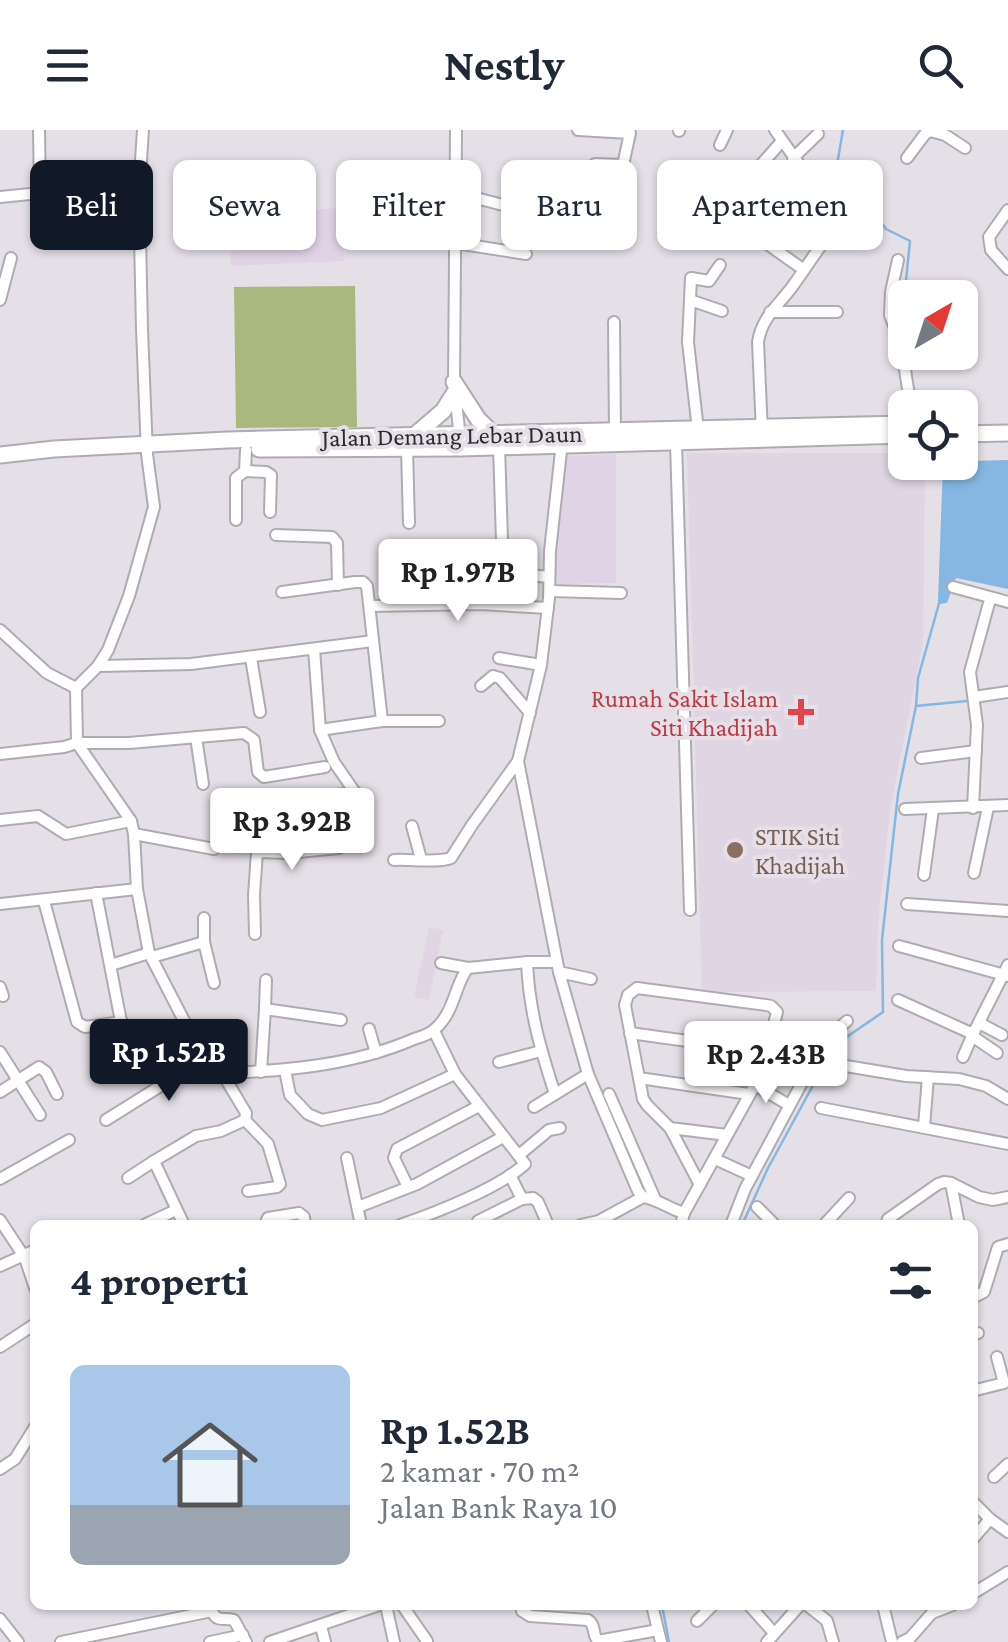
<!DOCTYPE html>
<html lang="id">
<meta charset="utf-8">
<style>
:root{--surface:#fff;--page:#f2f2f3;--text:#1f2937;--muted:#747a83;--line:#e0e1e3;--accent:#111827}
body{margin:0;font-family:"Crimson Pro",serif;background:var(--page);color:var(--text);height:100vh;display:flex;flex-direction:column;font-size:38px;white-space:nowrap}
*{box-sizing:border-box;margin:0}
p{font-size:32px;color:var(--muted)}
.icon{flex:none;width:55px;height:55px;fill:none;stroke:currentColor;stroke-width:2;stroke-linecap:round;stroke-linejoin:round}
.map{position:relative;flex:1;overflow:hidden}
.panel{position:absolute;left:30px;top:1090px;width:948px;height:390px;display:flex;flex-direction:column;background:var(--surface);border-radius:15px;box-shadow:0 2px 8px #0004}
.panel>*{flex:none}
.banner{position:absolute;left:30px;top:30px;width:950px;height:90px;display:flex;gap:20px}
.needle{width:65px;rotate:39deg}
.fabs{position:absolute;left:888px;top:150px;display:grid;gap:20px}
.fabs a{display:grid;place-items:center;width:90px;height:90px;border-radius:15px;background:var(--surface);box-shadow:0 2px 8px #0004;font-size:50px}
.price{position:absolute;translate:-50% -85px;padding:0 22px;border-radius:10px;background:#fff;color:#222;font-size:32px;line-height:65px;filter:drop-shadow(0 2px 5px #0008)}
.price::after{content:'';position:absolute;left:50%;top:60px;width:30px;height:22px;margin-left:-15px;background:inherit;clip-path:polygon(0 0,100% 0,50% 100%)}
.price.selected{background:var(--accent);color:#fff}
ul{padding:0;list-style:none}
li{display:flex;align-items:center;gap:30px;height:250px;padding:0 40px}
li+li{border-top:2px solid var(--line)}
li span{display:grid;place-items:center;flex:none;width:280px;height:200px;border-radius:15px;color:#555}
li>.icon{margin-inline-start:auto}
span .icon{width:120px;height:120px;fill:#fffc;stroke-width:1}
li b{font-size:42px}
h2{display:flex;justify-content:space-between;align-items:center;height:120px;padding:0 40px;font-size:42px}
.pill{padding:0 35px;border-radius:15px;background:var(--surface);box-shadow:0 2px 8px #0004;font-size:35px;line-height:90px}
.pill.selected{background:var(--accent);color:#fff}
header{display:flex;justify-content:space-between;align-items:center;height:130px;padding:0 40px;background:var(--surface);font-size:45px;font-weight:700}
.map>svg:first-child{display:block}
</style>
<header><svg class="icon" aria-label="menu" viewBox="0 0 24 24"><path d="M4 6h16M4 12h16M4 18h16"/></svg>Nestly<svg class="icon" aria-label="search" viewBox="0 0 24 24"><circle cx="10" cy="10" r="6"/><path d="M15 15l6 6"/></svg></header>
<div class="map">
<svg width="1008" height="1512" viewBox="0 0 1008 1512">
<rect width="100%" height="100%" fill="#e5e0e7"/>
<g fill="#e0d3e6">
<polygon points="246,78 249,108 285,106 284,81 341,78 344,131 231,136 228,79"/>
<polygon points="616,324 616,453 554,454 565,326"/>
</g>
<g fill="#dfd5e3">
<polygon points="687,323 905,323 905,332 925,333 923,513 890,680 878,793 876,861 702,862"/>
<polygon points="429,797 443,800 429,870 414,867"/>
</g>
<polygon fill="#a9b87e" points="355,156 357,297 236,298 234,157"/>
<polygon fill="#85b7e2" points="960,328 967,331 1008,330 1008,459 956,448 947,473 940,474 938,471 943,333 960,332"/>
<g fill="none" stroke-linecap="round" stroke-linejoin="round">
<g stroke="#85b7e2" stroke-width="2.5">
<polyline points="843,0 837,35 886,99 910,111 901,200"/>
<polyline points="914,261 935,278"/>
<polyline points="916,576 967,571"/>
<polyline points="742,1095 768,1038 835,915 883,882 882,810 898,664 916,576 918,548 940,470"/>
<polyline points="662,1475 669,1512"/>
</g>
<g stroke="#b0abb2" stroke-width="14">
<g id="minor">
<polyline points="39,0 40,63"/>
<polyline points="143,0 139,61 142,199 147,324 154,377 129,466 108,520 98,536 76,558 77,613 131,691 134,704 137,759 149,823 192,906 222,943 246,983 245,990 221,1001 196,1006 154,1031 184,1095"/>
<polyline points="456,0 454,252 460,309"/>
<polyline points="775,0 808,47 842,82"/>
<polyline points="679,1 679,0"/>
<polyline points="720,15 727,0"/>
<polyline points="793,28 818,4"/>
<polyline points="907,28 925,4 930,1 945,5 965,18"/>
<polyline points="575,46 588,47 595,34 623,35"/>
<polyline points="457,63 541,85 608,86 613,81 630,3 578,0"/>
<polyline points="0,67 40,63 139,61"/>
<polyline points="737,76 766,113 804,140"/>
<polyline points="1008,80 989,107 991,120 1008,139"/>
<polyline points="746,89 762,73 745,53 782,11"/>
<polyline points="456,113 526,124"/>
<polyline points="819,117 808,108 833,74"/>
<polyline points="898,130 891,162 890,185 901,214 911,278"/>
<polyline points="0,170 11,128"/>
<polyline points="690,170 722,181"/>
<polyline points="770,182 837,182"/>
<polyline points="614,192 615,302"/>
<polyline points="698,300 688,212 691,148 709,151 720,135"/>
<path d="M762,303L758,212C762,187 778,176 792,157C805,139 817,120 831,102"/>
<path d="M562,312L550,421L549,468L541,535L518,631L559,842L588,944L638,1061L643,1067C658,1069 669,1079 684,1083"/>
<polyline points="676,312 690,780"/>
<polyline points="499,316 502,411"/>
<polyline points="407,319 409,393"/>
<polyline points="245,341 266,342 271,345 270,382"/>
<polyline points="236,390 236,348 245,341 246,320"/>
<polyline points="276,405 332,407 337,413 338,455"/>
<polyline points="417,439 494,442 549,447"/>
<polyline points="953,457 1008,472"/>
<polyline points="550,461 621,463"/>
<polyline points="282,462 355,452 363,452 367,456 382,591 320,600"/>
<polyline points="370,476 480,474 548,478"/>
<polyline points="0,500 47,543 76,558"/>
<polyline points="251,528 260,582"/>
<polyline points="499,528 541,535"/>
<polyline points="98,536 191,534 373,511"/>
<polyline points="481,556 493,546 500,548 530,583"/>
<polyline points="974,567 1008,562"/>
<polyline points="382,591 439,591"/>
<polyline points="196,607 203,654"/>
<polyline points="0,624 64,617 77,613 129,613 244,603 254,610 258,642 264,647 325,637"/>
<polyline points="921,628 976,621"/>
<polyline points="973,678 977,595 970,542 989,473"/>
<polyline points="905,679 1008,675"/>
<polyline points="0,690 38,686 66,704 131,691"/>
<polyline points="223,690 222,683 226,678 281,680 354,661"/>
<polyline points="412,696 421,729"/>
<polyline points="134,704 214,719"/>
<path d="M394,730C410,729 438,733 451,728L472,695L518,631"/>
<polyline points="974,743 988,677"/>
<polyline points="924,745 933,679"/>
<polyline points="96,763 125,912"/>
<polyline points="44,771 77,892 85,897 122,892"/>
<polyline points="0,774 137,759"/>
<polyline points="907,774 1008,781"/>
<polyline points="204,788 204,812"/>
<polyline points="255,804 254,765 257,722 288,723 339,718 344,714 344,701 358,696 361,692 354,661 334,632 320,600 314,519"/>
<polyline points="899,816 1008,846"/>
<polyline points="152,827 204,812 214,853"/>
<path d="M527,832C529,880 540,918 555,964"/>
<polyline points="441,833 468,838"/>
<polyline points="111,835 149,823"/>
<polyline points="559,842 591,849"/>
<polyline points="0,857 3,866"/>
<polyline points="898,870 973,904 1008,835"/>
<polyline points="265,879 266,850"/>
<polyline points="979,893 1002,905"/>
<polyline points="369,899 376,923"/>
<polyline points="630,903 767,922"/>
<polyline points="972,906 997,923"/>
<polyline points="0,922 40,985"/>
<polyline points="963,927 973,904"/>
<polyline points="499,932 541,921"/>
<polyline points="840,935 906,946 959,949 986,956 1008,969"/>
<polyline points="285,940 290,965 308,984 322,990 381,978 455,944"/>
<polyline points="261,942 265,879 341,890"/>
<path d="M222,943C287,941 354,935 414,909C421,907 430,904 435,899C455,882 455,853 468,838L527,832H557"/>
<polyline points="639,948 749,964"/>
<polyline points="755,955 789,975"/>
<polyline points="0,962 39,937 46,942 57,964"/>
<polyline points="609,964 655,1069"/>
<polyline points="534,977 588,944"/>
<polyline points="821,978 1008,1014"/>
<polyline points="106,990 162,955 207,921"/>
<polyline points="245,990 268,1014 280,1054 277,1057 248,1061"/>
<polyline points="924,997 928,947"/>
<polyline points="670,998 727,1005"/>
<polyline points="519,1025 549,1000 560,998"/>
<polyline points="347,1028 361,1095"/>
<polyline points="715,1029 752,1046"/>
<polyline points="510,1045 522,1069 533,1068 538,1072 548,1095"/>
<polyline points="128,1048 154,1031"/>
<polyline points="0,1049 69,1010"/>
<polyline points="951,1053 959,1095"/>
<polyline points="408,1057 394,1028 397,1019 479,976"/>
<polyline points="358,1077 417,1054 503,1007"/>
<polyline points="757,1077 775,1095"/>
<polyline points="0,1090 25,1128 35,1158"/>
<polyline points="478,1091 522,1069"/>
<polyline points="144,1095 176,1080"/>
<polyline points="265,1095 268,1088 299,1083 304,1087 305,1095"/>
<path d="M400,1095C435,1083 499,1058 525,1034L455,944L434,901"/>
<polyline points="581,1095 599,1091 643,1067"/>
<polyline points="681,1095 684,1083 755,955 767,922 777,882 771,876 766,875 637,858 628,865 625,875 643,969 647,975 670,998 700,1055"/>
<polyline points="731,1095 745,1059 805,947 819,915 847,891"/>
<polyline points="824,1095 849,1068"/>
<polyline points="886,1095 888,1089 938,1054 944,1052 951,1053 979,1067 993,1070 1008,1067"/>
<polyline points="0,1136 35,1120"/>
<polyline points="972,1168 984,1162 998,1117 1008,1114"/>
<polyline points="972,1205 978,1203"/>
<polyline points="0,1217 35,1194"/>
<polyline points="972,1261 1004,1253 997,1227"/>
<polyline points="0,1339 15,1329 35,1297"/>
<polyline points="994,1347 1008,1334"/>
<polyline points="972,1371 990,1389 1008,1402"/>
<polyline points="972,1410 990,1389"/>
<polyline points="972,1464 1008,1442"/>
<polyline points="386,1475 394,1512"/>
<polyline points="402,1475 427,1511"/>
<path d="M521,1475L522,1481L530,1486L588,1490C596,1495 592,1505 598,1511L658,1500"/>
<polyline points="652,1475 661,1512"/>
<polyline points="749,1475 774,1503"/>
<polyline points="807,1475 827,1491 833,1512"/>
<polyline points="883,1475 892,1512"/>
<path d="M212,1481C217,1493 223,1487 234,1490L246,1512"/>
<polyline points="0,1489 18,1512"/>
<polyline points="697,1491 713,1475"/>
<polyline points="321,1496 325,1512"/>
<polyline points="61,1512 212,1481"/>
<polyline points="210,1512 243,1505"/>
<polyline points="270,1512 379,1475"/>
<polyline points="767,1512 800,1475"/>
<polyline points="902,1512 910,1508 932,1483 953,1475"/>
</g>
</g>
<g stroke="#b0abb2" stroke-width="19">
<g id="highway">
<polyline points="454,252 478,289 494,305"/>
<polyline points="960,304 1008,303"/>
<polyline points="415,305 443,281 455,262"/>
<polyline points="259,319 461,318 905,305"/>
<polyline points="0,325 54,319 227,310 905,294"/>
</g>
</g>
<use href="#minor" stroke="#fff" stroke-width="10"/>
<use href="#highway" stroke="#fff" stroke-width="15"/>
</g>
<path fill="#e0444e" stroke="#e5e0e7" stroke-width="4" d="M796 567h10v10h10v10h-10v10h-10v-10h-10v-10h10z"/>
<circle fill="#8d6e63" stroke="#e5e0e7" stroke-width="4" cx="735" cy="720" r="10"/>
<g text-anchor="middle" stroke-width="8" stroke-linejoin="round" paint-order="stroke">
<g font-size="25" fill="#2d2b2d" stroke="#e5e0e7">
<text transform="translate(452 305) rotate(-1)" y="9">Jalan Demang Lebar Daun</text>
</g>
<g font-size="25" fill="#be3a42" stroke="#e5e0e7" text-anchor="end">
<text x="778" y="577">Rumah Sakit Islam<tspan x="778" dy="29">Siti Khadijah</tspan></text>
</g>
<g font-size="25" fill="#785e54" stroke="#e5e0e7" text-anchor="start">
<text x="755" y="715">STIK Siti<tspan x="755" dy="29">Khadijah</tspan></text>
</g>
</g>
</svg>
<div class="fabs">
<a><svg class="needle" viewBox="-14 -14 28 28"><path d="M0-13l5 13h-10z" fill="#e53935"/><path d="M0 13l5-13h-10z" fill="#747a83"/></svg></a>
<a><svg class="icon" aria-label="locate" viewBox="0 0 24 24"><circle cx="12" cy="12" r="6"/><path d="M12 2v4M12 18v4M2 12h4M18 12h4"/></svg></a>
</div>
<b class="price" style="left:458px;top:494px">Rp 1.97B</b>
<b class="price" style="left:292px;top:743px">Rp 3.92B</b>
<b class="price selected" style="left:169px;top:974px">Rp 1.52B</b>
<b class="price" style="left:766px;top:976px">Rp 2.43B</b>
<div class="banner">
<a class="pill selected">Beli</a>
<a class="pill">Sewa</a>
<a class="pill">Filter</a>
<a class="pill">Baru</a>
<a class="pill">Apartemen</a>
</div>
<section class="panel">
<h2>4 properti<svg class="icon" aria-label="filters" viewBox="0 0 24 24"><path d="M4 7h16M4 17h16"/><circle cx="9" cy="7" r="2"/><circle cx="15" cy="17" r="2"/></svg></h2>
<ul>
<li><span style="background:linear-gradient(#a9c7e8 70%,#9aa5b1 0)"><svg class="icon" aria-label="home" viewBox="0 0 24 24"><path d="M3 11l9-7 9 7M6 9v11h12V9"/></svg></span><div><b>Rp 1.52B</b><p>2 kamar · 70 m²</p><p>Jalan Bank Raya 10</p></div></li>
</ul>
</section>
</div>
